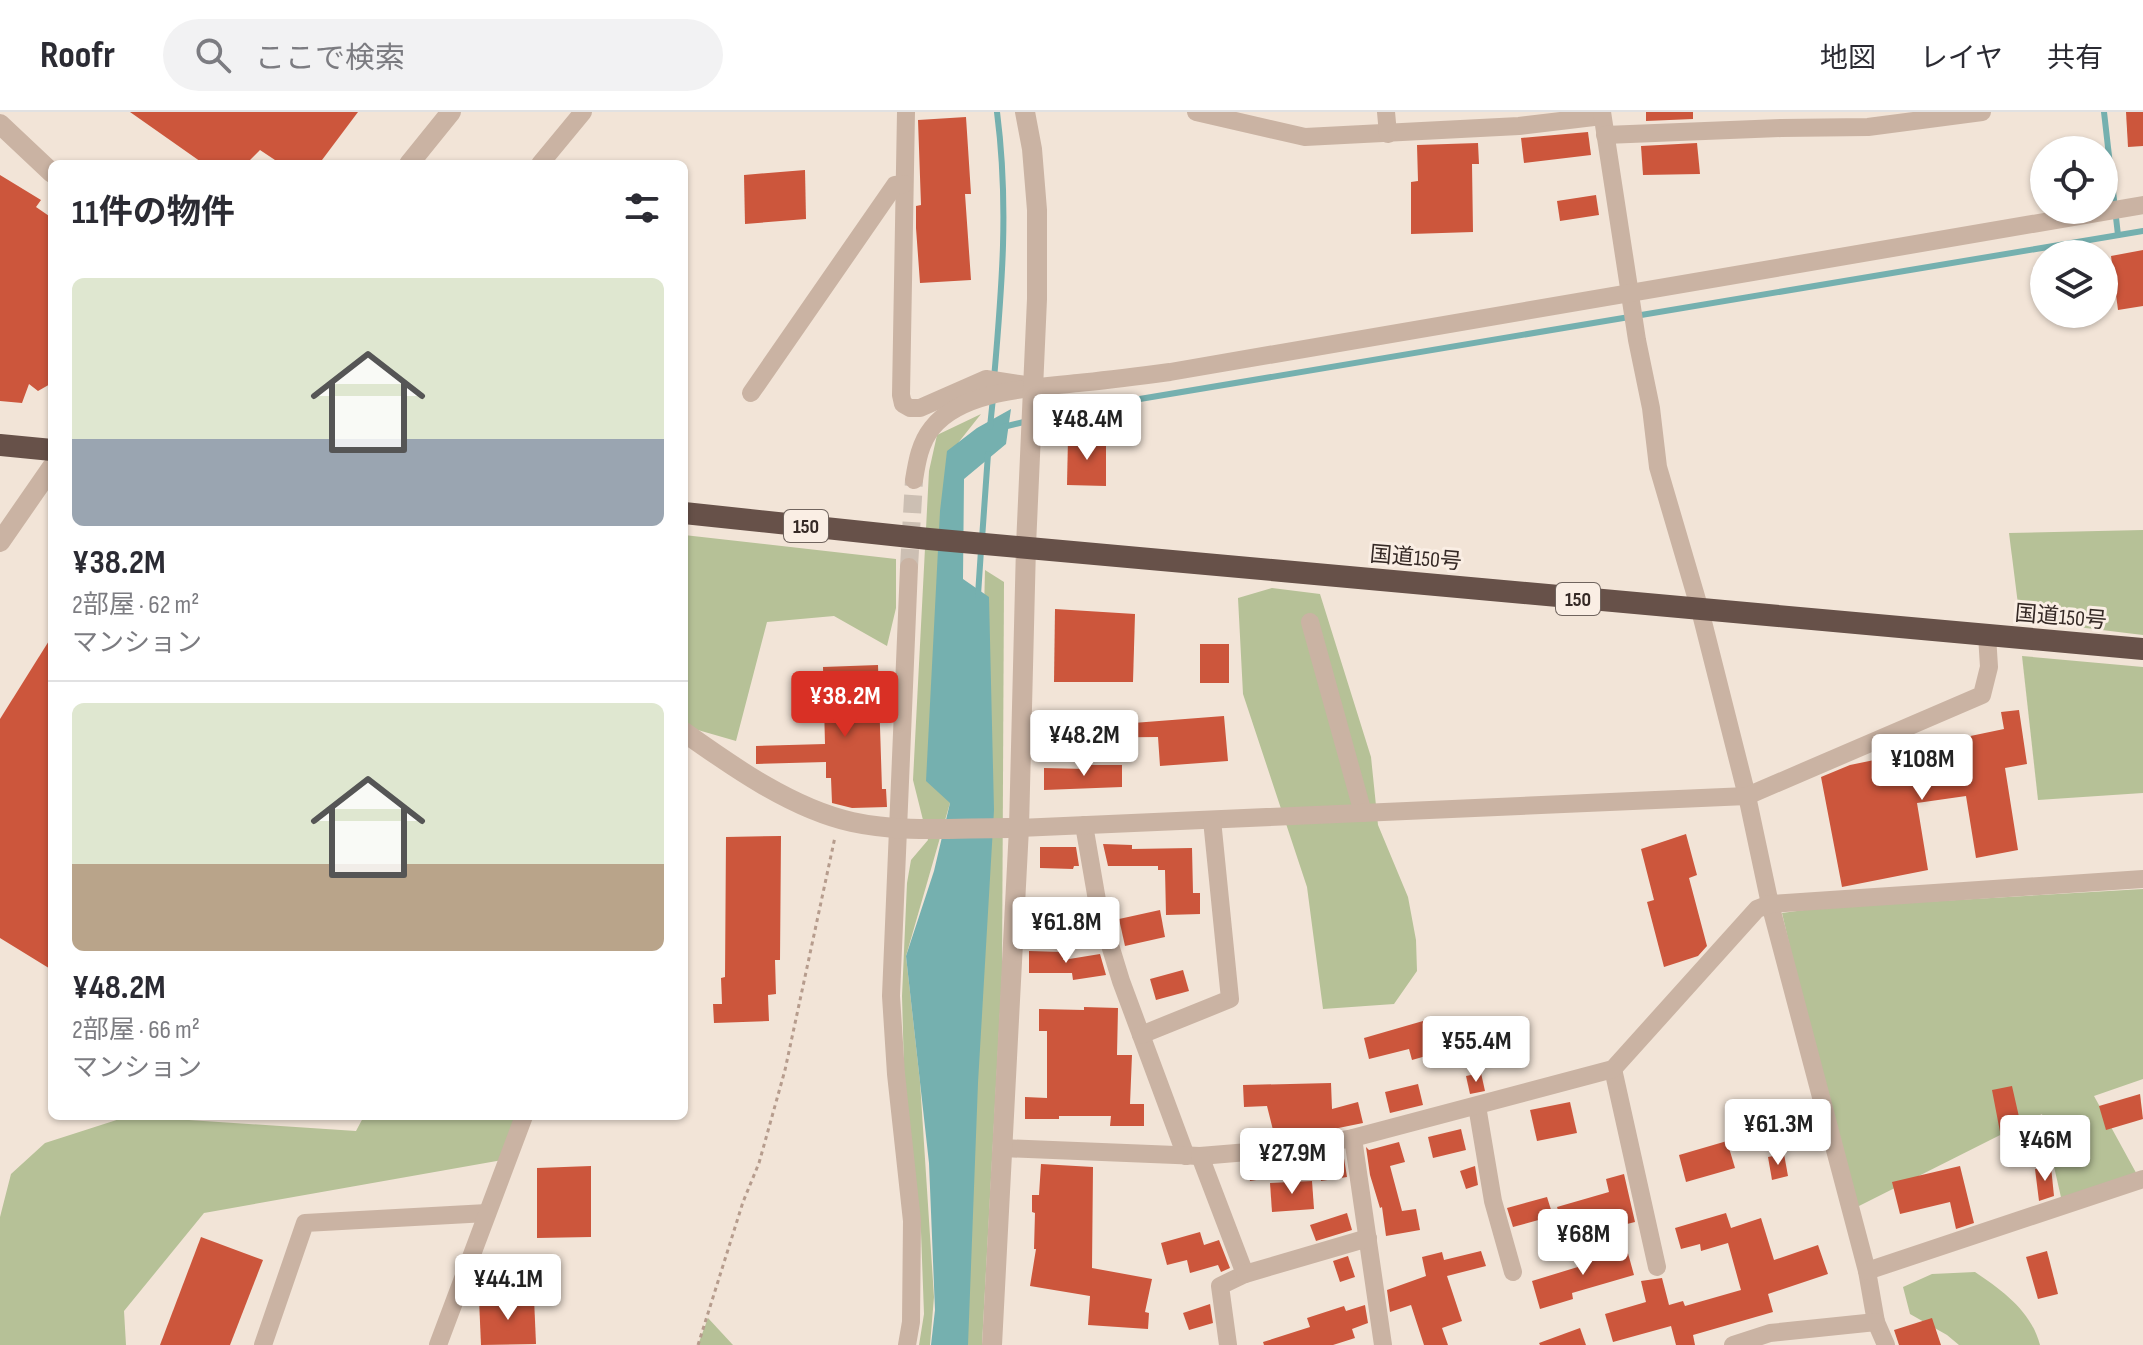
<!DOCTYPE html>
<html lang="ja">
<meta charset="utf-8">
<style>
:root{--surface:#fff;--page:#f2f2f3;--text:#2b2b33;--muted:#7c7c81;--line:#e1e1e2;--accent:#d93025}
body{margin:0;font-family:"Sofia Sans Condensed","Noto Sans JP",sans-serif;background:var(--page);color:var(--text);height:100vh;display:flex;flex-direction:column;font-size:30px;white-space:nowrap}
*{box-sizing:border-box;margin:0}
p{font-size:26px;color:var(--muted)}
.icon{flex:none;width:44px;height:44px;fill:none;stroke:currentColor;stroke-width:2;stroke-linecap:round;stroke-linejoin:round}
.map{position:relative;flex:1;overflow:hidden}
.side{position:absolute;left:48px;top:48px;width:640px;height:960px;display:flex;flex-direction:column;background:var(--surface);border-radius:12px;box-shadow:0 2px 6px #0004}
.side>*{flex:none}
.tools{position:absolute;left:2030px;top:24px;display:grid;gap:16px}
.tools a{display:grid;place-items:center;width:88px;height:88px;border-radius:50%;background:var(--surface);box-shadow:0 2px 6px #0004;font-size:40px}
.price{position:absolute;translate:-50% -68px;padding:0 18px;border-radius:8px;background:#fff;color:#222;font-size:26px;line-height:52px;filter:drop-shadow(0 2px 4px #0008)}
.price::after{content:'';position:absolute;left:50%;top:48px;width:24px;height:18px;margin-left:-12px;background:inherit;clip-path:polygon(0 0,100% 0,50% 100%)}
.price.active{background:var(--accent);color:#fff}
ul{padding:0;list-style:none}
li{display:grid;align-content:center;gap:16px;height:424px;padding:0 24px}
li+li{border-top:2px solid var(--line)}
li span{display:grid;place-items:center;height:248px;border-radius:12px;color:#555}
li>.icon{margin-inline-start:auto}
span .icon{width:144px;height:144px;fill:#fffc;stroke-width:1}
li b{font-size:34px}
h2{display:flex;justify-content:space-between;align-items:center;height:96px;padding:0 24px;font-size:34px}
header{display:flex;align-items:center;gap:48px;box-sizing:border-box;height:112px;padding:0 40px;background:var(--surface);border-bottom:2px solid var(--line)}
header strong{font-size:38px}
nav{display:flex;gap:44px;margin-inline-start:auto;font-size:28px}
.search{width:560px;height:72px;background:var(--page);display:flex;align-items:center;gap:20px;box-sizing:border-box;padding:0 28px;border-radius:44px;color:var(--muted);font-size:30px}
.map>svg:first-child{display:block}
</style>
<header>
<strong>Roofr</strong>
<div class="search"><svg class="icon" aria-label="search" viewBox="0 0 24 24"><circle cx="10" cy="10" r="6"/><path d="M15 15l6 6"/></svg>ここで検索</div>
<nav><a>地図</a><a>レイヤ</a><a>共有</a></nav>
</header>
<div class="map">
<svg width="2143" height="1233" viewBox="0 0 2143 1233">
<rect width="100%" height="100%" fill="#f2e4d7"/>
<g fill="#b6c197">
<polygon points="981,302 958,331 950,691 906,844 920,970 934,1185 930,1233 919,1233 924,1202 921,1120 905,994 902,884 907,771 911,748 928,728 913,668 929,359 937,323"/>
<polygon points="2143,418 2143,523 2020,508 2009,421"/>
<polygon points="684,423 896,447 896,496 887,534 834,504 767,510 736,629 684,614"/>
<polygon points="985,458 1004,470 1002,863 982,1233 966,1233"/>
<polygon points="1272,476 1320,482 1371,645 1378,713 1408,785 1416,828 1417,859 1394,892 1323,897 1307,775 1243,582 1238,486"/>
<polygon points="2022,544 2143,555 2143,681 2038,688"/>
<polygon points="2143,777 2143,967 2094,984 2140,1068 2063,1094 2042,1002 1851,1098 1782,801 1819,796"/>
<polygon points="129,1004 356,1019 364,1004 524,1004 508,1047 204,1101 124,1199 126,1233 0,1233 0,1105 11,1062 45,1031"/>
<path d="M1975,1160C2003,1179 2031,1199 2040,1233H1959L1947,1223L1910,1202L1903,1175L1932,1162Z"/>
<polygon points="708,1206 733,1233 698,1233"/>
</g>
<polygon fill="#75b0af" points="1011,297 1006,332 964,367 963,467 989,485 994,698 978,971 968,1233 931,1233 935,1198 929,1051 906,844 934,759 950,691 926,669 940,399 947,339 977,316"/>
<g fill="none" stroke-linecap="round" stroke-linejoin="round">
<g stroke="#75b0af" stroke-width="6">
<polyline points="2104,0 2118,123"/>
<path d="M994,267C1002,174 1009,93 997,0"/>
<polyline points="990,315 993,286"/>
<polyline points="1003,315 1074,298 2143,119"/>
<polyline points="982,427 988,342"/>
<polyline points="978,483 981,438"/>
</g>
</g>
<g fill="#cc563c">
<polygon points="130,0 358,0 319,52 281,52 260,38 246,52 204,52"/>
<polygon points="1646,0 1693,0 1693,7 1646,9"/>
<polygon points="2126,0 2143,0 2143,34 2128,35"/>
<polygon points="966,5 971,82 965,82 971,168 920,171 916,116 916,94 921,93 918,8"/>
<polygon points="1588,20 1591,43 1524,51 1521,26"/>
<polygon points="1478,31 1479,52 1472,52 1473,120 1411,122 1411,70 1418,69 1417,33"/>
<polygon points="1697,31 1700,62 1643,63 1641,34"/>
<polygon points="805,58 806,107 745,112 744,63"/>
<polygon points="0,63 41,88 36,95 52,106 52,271 38,279 29,272 22,291 0,289"/>
<polygon points="1596,83 1599,103 1560,109 1557,89"/>
<polygon points="2143,138 2143,194 2118,198 2111,144"/>
<polygon points="1068,326 1106,326 1106,374 1067,373"/>
<polygon points="1055,497 1135,502 1133,570 1054,570"/>
<polygon points="52,524 52,858 0,826 0,607"/>
<rect x="1200" y="532" width="29" height="39"/>
<polygon points="878,553 882,677 886,677 887,695 852,696 832,691 831,666 826,666 826,650 756,652 756,634 825,632 823,555"/>
<polygon points="2019,598 2027,652 2005,656 2018,738 1976,746 1966,684 1917,691 1928,758 1842,775 1821,665 1850,653 1913,640 1913,636 2004,617 2001,600"/>
<polygon points="1099,603 1133,603 1133,611 1224,604 1228,649 1160,654 1158,625 1052,626 1052,604"/>
<polygon points="1088,653 1122,653 1122,675 1044,678 1044,656 1088,657"/>
<polygon points="1686,722 1697,763 1689,766 1707,834 1698,844 1664,855 1647,790 1654,788 1641,737"/>
<polygon points="781,724 780,848 775,848 776,882 768,883 769,909 714,911 713,892 722,892 721,866 725,865 726,725"/>
<polygon points="1103,732 1132,733 1132,737 1192,736 1193,781 1200,781 1200,802 1166,803 1165,758 1158,758 1158,754 1108,754"/>
<polygon points="1040,735 1076,735 1079,754 1074,754 1073,757 1040,756"/>
<polygon points="1055,785 1084,786 1089,807 1055,807"/>
<polygon points="1160,798 1165,825 1125,834 1119,807"/>
<polygon points="1029,839 1063,840 1063,848 1100,842 1106,863 1073,868 1072,861 1029,861"/>
<polygon points="1183,858 1189,879 1156,888 1150,867"/>
<polygon points="1084,895 1118,896 1117,943 1132,943 1130,992 1144,992 1144,1014 1110,1014 1111,1004 1059,1004 1059,1007 1025,1007 1025,985 1047,986 1047,919 1039,919 1039,897 1084,898"/>
<polygon points="1464,906 1469,927 1431,936 1433,942 1412,948 1409,937 1369,947 1364,926 1423,909 1425,915"/>
<polygon points="1481,961 1485,979 1470,982 1466,964"/>
<polygon points="1331,971 1332,997 1358,990 1363,1011 1309,1022 1308,1018 1275,1026 1267,994 1244,995 1243,973"/>
<polygon points="1418,972 1423,993 1390,1001 1385,980"/>
<polygon points="2012,974 2022,1018 2026,1017 2036,1045 2010,1054 2001,1025 1992,978"/>
<polygon points="2140,982 2143,1007 2106,1018 2099,994"/>
<polygon points="1570,990 1577,1021 1537,1029 1530,998"/>
<polygon points="1461,1017 1466,1038 1433,1046 1428,1025"/>
<polygon points="1727,1029 1735,1056 1686,1070 1679,1043"/>
<polygon points="1399,1030 1405,1050 1390,1054 1402,1099 1416,1097 1420,1118 1386,1124 1382,1095 1380,1096 1370,1063 1366,1035 1369,1038"/>
<polygon points="1343,1040 1347,1065 1321,1069 1319,1051 1330,1050 1329,1042"/>
<polygon points="1784,1042 1788,1064 1772,1068 1768,1045"/>
<polygon points="1268,1050 1269,1066 1250,1069 1248,1052"/>
<polygon points="1041,1052 1093,1055 1092,1156 1152,1167 1145,1200 1149,1201 1148,1217 1088,1213 1090,1184 1030,1174 1036,1137 1034,1137 1035,1101 1032,1100 1032,1083 1039,1083"/>
<polygon points="591,1054 591,1125 537,1126 537,1056"/>
<polygon points="1475,1054 1478,1073 1466,1077 1460,1059"/>
<polygon points="1960,1054 1974,1111 1956,1117 1950,1090 1900,1102 1892,1070"/>
<polygon points="2051,1055 2054,1084 2039,1089 2035,1057"/>
<polygon points="1624,1062 1635,1110 1619,1114 1615,1099 1563,1114 1557,1095 1609,1080 1606,1067"/>
<polygon points="1312,1069 1314,1097 1272,1100 1270,1071"/>
<polygon points="1547,1085 1553,1104 1513,1115 1507,1096"/>
<polygon points="1347,1101 1352,1118 1316,1129 1310,1113"/>
<polygon points="1726,1101 1731,1116 1761,1106 1774,1148 1818,1133 1828,1162 1768,1182 1773,1200 1693,1223 1695,1233 1676,1233 1671,1214 1613,1230 1605,1202 1646,1190 1641,1169 1662,1166 1669,1193 1683,1189 1685,1194 1741,1178 1728,1131 1701,1139 1700,1132 1681,1137 1675,1116"/>
<polygon points="1200,1120 1204,1133 1219,1128 1230,1156 1221,1160 1218,1153 1190,1161 1187,1148 1167,1153 1161,1131"/>
<polygon points="201,1125 263,1148 230,1233 160,1233"/>
<polygon points="1626,1134 1634,1163 1572,1181 1573,1187 1540,1197 1532,1169 1581,1154 1579,1148"/>
<polygon points="1481,1139 1486,1154 1447,1164 1462,1209 1442,1216 1448,1233 1424,1233 1411,1193 1390,1200 1387,1178 1426,1164 1422,1145 1442,1140 1444,1148"/>
<polygon points="2047,1139 2058,1182 2038,1187 2026,1145"/>
<polygon points="1348,1144 1355,1165 1340,1170 1333,1149"/>
<polygon points="534,1186 536,1232 481,1233 479,1187"/>
<polygon points="1210,1192 1213,1211 1189,1218 1183,1201"/>
<polygon points="1365,1193 1368,1211 1352,1217 1355,1226 1333,1233 1264,1233 1263,1230 1310,1215 1307,1206 1344,1194 1346,1199"/>
<polygon points="1932,1206 1941,1233 1899,1233 1894,1218"/>
<polygon points="1580,1216 1586,1233 1540,1233 1539,1231"/>
</g>
<g fill="none" stroke-linecap="round" stroke-linejoin="round">
<polyline stroke="#ccbfb3" stroke-width="18" stroke-dasharray="18 9" stroke-linecap="butt" points="909,455 914,368"/>
<polyline stroke="#b69c8d" stroke-width="3" stroke-dasharray="4 4" stroke-linecap="butt" points="698,1233 743,1090 759,1051 785,958 835,725"/>
<g stroke="#cab3a3" stroke-width="18">
<polyline points="906,0 901,283 903,292 910,296 920,296 986,267 1026,273"/>
<polyline points="1196,0 1305,25 1519,14 1602,4"/>
<polyline points="1386,0 1388,22"/>
<polyline points="1602,0 1637,228 1651,296 1658,355 1700,498 1747,684 1770,792 1867,1159 1876,1210 1886,1233"/>
<polyline points="1605,23 1781,16 1868,15 1982,0"/>
<polyline points="540,52 583,0"/>
<polyline points="751,281 895,73 904,72"/>
<path d="M914,368C917,349 920,331 932,316C962,278 1034,276 1078,271C1109,268 1139,264 1170,260L2143,93"/>
<polyline points="1310,510 1363,701"/>
<polyline points="1084,713 1098,794 1121,869 1186,1044"/>
<polyline points="1019,716 1747,684 1982,583 1989,555 1987,523"/>
<polyline points="1141,923 1230,887 1212,708"/>
<polyline points="1613,957 1657,1155"/>
<polyline points="1477,994 1493,1089 1513,1160"/>
<polyline points="1353,1026 1383,1233"/>
<polyline points="1002,1036 1200,1044 1297,1036 1353,1026 1613,957 1757,797 1770,792 2143,767"/>
<polyline points="1200,1044 1245,1162 1220,1174 1228,1233"/>
<polyline points="1867,1159 2143,1067"/>
<polyline points="1245,1162 1368,1126"/>
<polyline points="263,1233 305,1111 487,1101"/>
<polyline points="438,1233 524,1004"/>
<polyline points="907,1233 911,1210 912,1109 896,962 891,884 909,455"/>
<polyline points="1733,1233 1770,1221 1876,1210"/>
</g>
<g stroke="#cab3a3" stroke-width="20">
<polyline points="0,12 52,61"/>
<polyline points="409,52 451,0"/>
<polyline points="0,430 52,355"/>
<path d="M684,620C733,655 793,697 852,710C906,722 964,715 1019,716"/>
<polyline points="992,1233 1019,716 1026,434 1037,187 1037,98 1032,37 1025,0"/>
</g>
<g stroke="#675149" stroke-width="22">
<polyline points="0,333 52,338"/>
<polyline points="684,401 929,427 2143,537"/>
</g>
</g>
<g text-anchor="middle" stroke-width="6" stroke-linejoin="round" paint-order="stroke">
<g fill="#faeee4" stroke="#70645e" stroke-width="2">
<rect x="784" y="398" width="44" height="32" rx="6"/>
<rect x="1556" y="471" width="44" height="32" rx="6"/>
</g>
<g font-size="20" font-weight="bold" fill="#352925">
<text x="806" y="421">150</text>
<text x="1578" y="494">150</text>
</g>
<g font-size="22" fill="#352925" stroke="#faeee4">
<text transform="translate(1416 445) rotate(5)" y="8">国道150号</text>
<text transform="translate(2061 504) rotate(5)" y="8">国道150号</text>
</g>
</g>
</svg>
<div class="tools">
<a><svg class="icon" aria-label="locate" viewBox="0 0 24 24"><circle cx="12" cy="12" r="6"/><path d="M12 2v4M12 18v4M2 12h4M18 12h4"/></svg></a>
<a><svg class="icon" aria-label="layers" viewBox="0 0 24 24"><path d="M12 4l9 5-9 5-9-5zM3 14l9 5 9-5"/></svg></a>
</div>
<b class="price" style="left:1087px;top:350px">¥48.4M</b>
<b class="price active" style="left:845px;top:627px">¥38.2M</b>
<b class="price" style="left:1084px;top:666px">¥48.2M</b>
<b class="price" style="left:1922px;top:690px">¥108M</b>
<b class="price" style="left:1066px;top:853px">¥61.8M</b>
<b class="price" style="left:1476px;top:972px">¥55.4M</b>
<b class="price" style="left:1778px;top:1055px">¥61.3M</b>
<b class="price" style="left:2045px;top:1071px">¥46M</b>
<b class="price" style="left:1292px;top:1084px">¥27.9M</b>
<b class="price" style="left:1583px;top:1165px">¥68M</b>
<b class="price" style="left:508px;top:1210px">¥44.1M</b>
<section class="side">
<h2>11件の物件<svg class="icon" aria-label="filters" viewBox="0 0 24 24"><path d="M4 7h16M4 17h16"/><circle cx="9" cy="7" r="2"/><circle cx="15" cy="17" r="2"/></svg></h2>
<ul>
<li><span style="background:linear-gradient(#dfe7d0 65%,#9aa5b1 0)"><svg class="icon" aria-label="home" viewBox="0 0 24 24"><path d="M3 11l9-7 9 7M6 9v11h12V9"/></svg></span><div><b>¥38.2M</b><p>2部屋 · 62 m²</p><p>マンション</p></div></li>
<li><span style="background:linear-gradient(#dfe7d0 65%,#b9a48a 0)"><svg class="icon" aria-label="home" viewBox="0 0 24 24"><path d="M3 11l9-7 9 7M6 9v11h12V9"/></svg></span><div><b>¥48.2M</b><p>2部屋 · 66 m²</p><p>マンション</p></div></li>
</ul>
</section>
</div>
